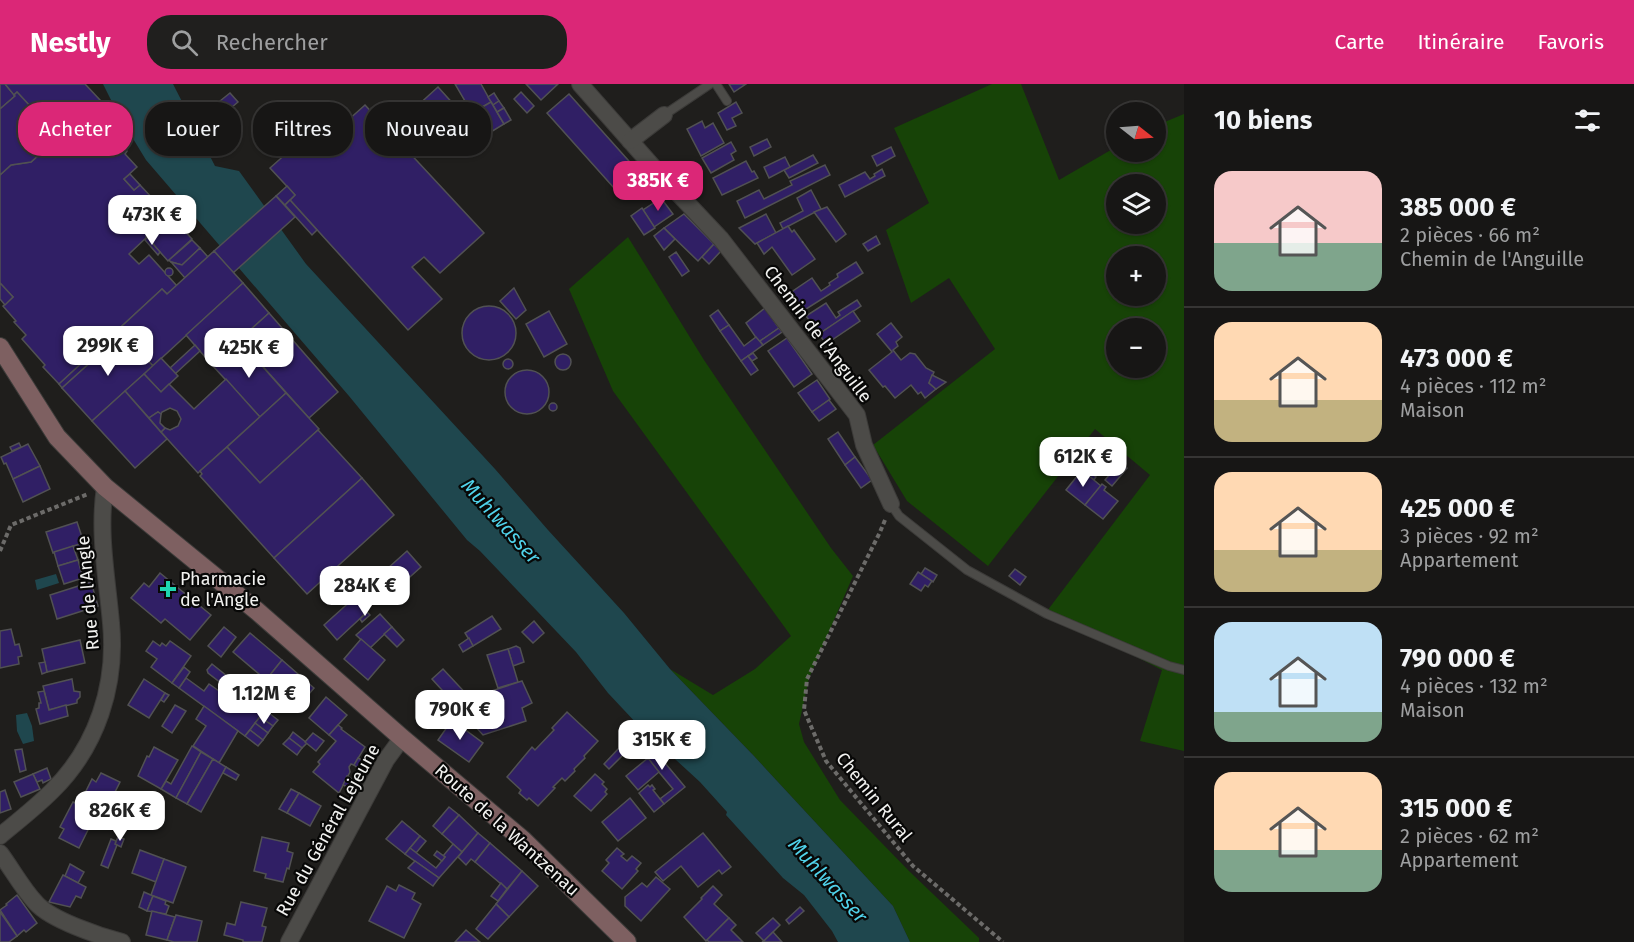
<!DOCTYPE html>
<html lang="fr">
<meta charset="utf-8">
<style>
:root{--surface:#171615;--page:#201f1e;--text:#f1f3f6;--muted:#9e9fa0;--line:#363534;--accent:#db2777}
body{margin:0;font-family:"Fira Sans",sans-serif;background:var(--page);color:var(--text);height:100vh;display:flex;flex-direction:column;font-size:22px;white-space:nowrap}
*{box-sizing:border-box;margin:0}
p{font-size:20px;color:var(--muted)}
.icon{flex:none;width:33px;height:33px;fill:none;stroke:currentColor;stroke-width:2;stroke-linecap:round;stroke-linejoin:round}
.map{position:relative;flex:1;overflow:hidden}
.drawer{display:flex;flex-direction:column;background:var(--surface);width:450px}
.drawer>*{flex:none}
.hud{position:absolute;left:18px;top:18px;width:570px;height:54px;display:flex;gap:12px}
.needle{width:39px;rotate:107deg}
.buttons{position:absolute;left:1106px;top:18px;display:grid;gap:12px}
.buttons a{display:grid;place-items:center;width:60px;height:60px;border-radius:50%;background:var(--surface);box-shadow:0 2px 4px #0004,0 0 0 2px var(--line);font-size:30px}
.price{position:absolute;translate:-50% -51px;padding:0 14px;border-radius:12px;background:#fff;color:#222;font-size:20px;line-height:39px;filter:drop-shadow(0 2px 3px #0008)}
.price::after{content:'';position:absolute;left:50%;top:36px;width:18px;height:14px;margin-left:-9px;background:inherit;clip-path:polygon(0 0,100% 0,50% 100%)}
.price.active{background:var(--accent);color:#fff}
ul{padding:0;list-style:none}
li{display:flex;align-items:center;gap:18px;height:150px;padding:0 30px}
li+li{border-top:2px solid var(--line)}
li span{display:grid;place-items:center;flex:none;width:168px;height:120px;border-radius:18px;color:#555}
li>.icon{margin-inline-start:auto}
span .icon{width:72px;height:72px;fill:#fffc;stroke-width:1}
li b{font-size:26px}
h2{display:flex;justify-content:space-between;align-items:center;height:72px;padding:0 30px;font-size:26px}
.tag{padding:0 21px;border-radius:24px;background:var(--surface);box-shadow:0 2px 4px #0004,0 0 0 2px var(--line);font-size:21px;line-height:54px}
.tag.active{background:var(--accent);color:#fff}
header{display:flex;align-items:center;gap:36px;box-sizing:border-box;height:84px;padding:0 30px;background:var(--accent);color:#fff}
header strong{font-size:28px}
nav{display:flex;gap:33px;margin-inline-start:auto;font-size:21px}
.search{width:420px;height:54px;background:var(--page);display:flex;align-items:center;gap:15px;box-sizing:border-box;padding:0 21px;border-radius:24px;color:var(--muted);font-size:22px}
main{display:flex;flex:1;min-height:0}
.map>svg:first-child{display:block}
</style>
<header>
<strong>Nestly</strong>
<div class="search"><svg class="icon" aria-label="search" viewBox="0 0 24 24"><circle cx="10" cy="10" r="6"/><path d="M15 15l6 6"/></svg>Rechercher</div>
<nav><a>Carte</a><a>Itinéraire</a><a>Favoris</a></nav>
</header>
<main>
<div class="map">
<svg width="1184" height="858" viewBox="0 0 1184 858">
<rect width="100%" height="100%" fill="#1f1e1c"/>
<g fill="#174307" fill-rule="evenodd">
<path d="M992,0H1021L1059,96L1116,63V68H1155V42L1184,30V667L1140,657L1162,586L1047,527L1150,391L1095,345L988,482L907,417L873,361L995,265L949,194L911,219L886,146L929,119L894,44ZM1116,100H1155V140H1116ZM1116,172H1155V212H1116ZM1116,244H1155V284H1116Z"/>
<polygon points="628,153 704,276 831,464 853,492 809,594 799,640 804,658 840,716 909,787 979,854 979,858 910,858 893,822 754,672 670,585 713,611 755,585 791,552 613,307 569,205"/>
</g>
<g fill="#1f474e">
<polygon points="103,0 173,0 215,82 239,87 306,180 495,385 548,446 624,529 670,585 754,672 893,822 910,858 838,858 832,847 804,811 783,794 726,731 727,728 700,698 638,641 608,609 576,568 480,467 467,456 349,312 146,76 118,30"/>
<polygon points="56,490 59,499 37,506 35,496"/>
<polygon points="27,629 32,642 34,657 23,660 17,647 16,631"/>
</g>
<g fill="#301f65" stroke="#515153" stroke-width="1.5">
<polygon points="0,0 5,0 15,12 0,25"/>
<polygon points="5,0 85,0 100,16 89,26 127,67 125,70 137,83 124,95 134,106 140,101 169,132 129,170 139,180 149,171 177,202 167,210 162,205 59,300 43,283 45,281 22,255 26,251 14,238 16,237 3,222 13,213 0,199 0,91 11,81 31,78 59,53 17,8 14,11"/>
<polygon points="455,0 481,0 491,18 472,29"/>
<polygon points="526,0 558,0 541,16"/>
<polygon points="729,0 746,0 734,8"/>
<polygon points="438,3 474,43 452,63 416,23"/>
<polygon points="17,8 59,53 31,78 11,81 0,91 0,25 15,12 14,11"/>
<polygon points="521,8 534,22 527,29 514,15"/>
<polygon points="230,9 238,18 218,35 210,25"/>
<polygon points="494,9 499,17 493,21 488,13"/>
<polygon points="569,10 636,85 614,104 547,29"/>
<polygon points="499,17 504,24 497,28 493,21"/>
<polygon points="491,18 504,40 486,51 472,29"/>
<polygon points="736,18 742,29 732,34 736,42 727,46 718,29"/>
<polygon points="97,19 101,23 93,30 89,26"/>
<polygon points="365,21 484,149 440,189 424,173 412,183 442,215 408,246 290,116 295,111 270,84 297,60 308,72"/>
<polygon points="504,24 511,36 504,40 497,28"/>
<polygon points="702,37 705,44 713,39 724,59 701,72 687,45"/>
<polygon points="767,55 771,63 754,72 750,63"/>
<polygon points="731,58 736,67 731,70 734,76 711,89 702,74"/>
<polygon points="891,63 895,72 877,82 872,72"/>
<polygon points="813,71 818,79 789,94 784,86"/>
<polygon points="785,73 790,83 769,94 764,83"/>
<polygon points="746,77 752,88 754,87 758,94 722,111 713,94"/>
<polygon points="825,81 830,91 745,134 737,117 759,106 764,115 792,101 790,97"/>
<polygon points="882,85 885,92 845,113 839,101 865,88 870,95 875,92 874,90"/>
<polygon points="130,90 140,101 134,106 124,95"/>
<polygon points="287,102 295,111 285,121 276,112"/>
<polygon points="811,106 821,125 783,145 780,139 803,127 797,114"/>
<polygon points="276,112 295,133 233,189 214,167"/>
<polygon points="661,114 673,130 654,143 643,126"/>
<polygon points="290,116 317,146 312,151 285,121"/>
<polygon points="827,123 846,150 836,158 814,128"/>
<polygon points="642,124 655,144 644,151 631,132"/>
<polygon points="684,130 714,160 698,177 664,144"/>
<polygon points="766,130 776,149 755,160 739,144"/>
<polygon points="170,131 192,155 168,177 146,152"/>
<polygon points="788,142 792,148 794,146 815,175 792,191 772,163 764,170 757,159"/>
<polygon points="664,144 675,155 664,166 654,152"/>
<polygon points="876,152 880,160 868,167 863,160"/>
<polygon points="147,153 160,168 158,171 145,156"/>
<polygon points="192,156 200,164 182,181 171,178 169,176"/>
<polygon points="714,160 721,167 709,180 702,173"/>
<polygon points="200,164 208,173 185,194 171,178 182,181"/>
<polygon points="214,167 243,199 153,282 123,249 62,304 59,300 162,205 167,210"/>
<polygon points="676,168 689,187 682,192 669,173"/>
<polygon points="856,178 863,189 803,227 790,209 812,194 821,207 830,201 829,199 838,193 837,190"/>
<circle cx="169" cy="188" r="4"/>
<polygon points="0,199 13,213 5,221 0,215"/>
<polygon points="243,199 269,229 212,281 186,251"/>
<polygon points="514,204 526,226 516,235 500,217"/>
<polygon points="857,216 861,222 819,250 806,232 826,219 836,234 840,231 838,228"/>
<circle cx="489" cy="249" r="27"/>
<polygon points="765,224 779,244 759,258 746,239"/>
<polygon points="718,226 729,241 720,247 710,232"/>
<polygon points="549,227 567,260 544,273 526,240"/>
<polygon points="853,227 860,237 826,260 819,250"/>
<polygon points="269,229 338,308 309,334 239,256"/>
<polygon points="891,239 902,253 896,258 898,262 893,266 901,276 910,269 915,270 926,284 934,288 929,299 936,305 925,314 921,308 918,310 911,301 895,314 885,302 883,303 869,286 892,268 877,250"/>
<polygon points="729,241 744,262 756,253 763,261 741,277 720,247"/>
<polygon points="779,244 782,248 763,261 760,257"/>
<polygon points="123,249 153,282 92,337 62,304"/>
<polygon points="787,254 812,290 794,303 768,267"/>
<polygon points="239,256 286,309 260,333 212,281"/>
<polygon points="195,261 200,267 175,290 170,284"/>
<polygon points="753,269 757,274 752,277 748,272"/>
<circle cx="563" cy="278" r="8"/>
<polygon points="748,272 758,286 751,291 741,277"/>
<polygon points="161,274 178,292 161,308 144,290"/>
<circle cx="508" cy="280" r="5"/>
<circle cx="527" cy="308" r="22"/>
<polygon points="144,290 161,308 169,300 194,325 226,295 260,333 198,389 161,348 165,344 170,346 178,342 181,335 177,327 170,324 162,328 161,330 158,328 149,334 125,307"/>
<polygon points="932,291 946,298 936,305 929,299"/>
<polygon points="817,296 830,315 812,328 798,309"/>
<polygon points="125,307 167,355 135,384 92,337"/>
<polygon points="286,309 319,345 260,399 227,363"/>
<polygon points="829,316 836,325 819,337 812,328"/>
<circle cx="553" cy="323" r="4"/>
<polygon points="158,328 161,330 160,339 165,344 161,348 149,334"/>
<polygon points="318,346 362,394 274,474 200,392 202,390 200,387 227,363 260,399"/>
<polygon points="838,348 855,373 845,381 828,355"/>
<polygon points="19,359 21,363 12,367 10,363"/>
<polygon points="28,360 40,382 13,395 6,379 4,380 1,373"/>
<polygon points="1097,360 1120,378 1112,388 1089,369"/>
<polygon points="855,373 872,396 861,404 845,381"/>
<polygon points="1120,378 1127,384 1123,389 1116,383"/>
<polygon points="40,382 50,405 23,418 13,395"/>
<polygon points="1116,383 1123,389 1112,402 1105,396"/>
<polygon points="1085,384 1096,393 1094,396 1083,387"/>
<polygon points="1082,386 1101,402 1085,421 1066,406"/>
<polygon points="362,394 394,431 307,510 274,474"/>
<polygon points="1102,400 1106,403 1104,406 1118,417 1103,435 1085,421"/>
<polygon points="77,438 84,459 53,469 46,448"/>
<polygon points="84,459 86,464 74,467 73,462"/>
<polygon points="73,462 78,476 58,482 54,468"/>
<polygon points="407,467 421,483 391,510 377,494"/>
<polygon points="78,476 83,494 64,500 58,482"/>
<polygon points="925,484 937,491 933,498 921,490"/>
<polygon points="1015,485 1026,493 1020,501 1009,492"/>
<polygon points="918,488 932,497 928,503 925,501 921,507 910,500"/>
<polygon points="160,489 211,531 190,556 165,535 161,539 131,514 144,499 149,503"/>
<polygon points="91,498 98,522 57,535 50,511"/>
<polygon points="400,502 403,505 393,513 391,510"/>
<polygon points="354,514 367,528 337,556 324,541"/>
<polygon points="367,528 370,531 362,538 360,535"/>
<polygon points="380,530 392,543 370,564 356,551"/>
<polygon points="492,532 501,545 473,562 465,549"/>
<polygon points="534,537 544,549 533,559 522,548"/>
<polygon points="224,543 236,553 221,573 208,562"/>
<polygon points="392,543 404,556 397,563 384,550"/>
<polygon points="11,545 15,561 19,560 22,572 18,573 19,580 0,584 0,547"/>
<polygon points="250,549 282,576 266,596 233,568"/>
<polygon points="469,554 473,562 463,568 459,561"/>
<polygon points="361,555 385,576 368,596 344,575"/>
<polygon points="80,556 85,579 47,588 42,565"/>
<polygon points="153,557 160,562 162,559 166,562 170,557 191,572 172,599 151,583 157,575 146,567"/>
<polygon points="516,562 520,564 524,578 513,582 508,565"/>
<polygon points="508,565 518,598 498,604 487,571"/>
<polygon points="282,576 314,604 298,623 266,596"/>
<polygon points="45,578 47,588 42,590 39,579"/>
<polygon points="212,580 267,624 245,652 179,604 186,594 204,607 209,600 222,609 226,603 208,589 207,586"/>
<polygon points="184,583 190,588 179,604 172,599"/>
<polygon points="443,585 470,614 522,597 532,619 522,624 526,637 483,651 432,595"/>
<polygon points="72,595 74,607 80,608 80,613 77,616 77,619 49,626 43,602"/>
<polygon points="144,595 165,609 149,634 128,621"/>
<polygon points="252,598 259,603 252,612 245,607"/>
<polygon points="259,603 266,609 259,618 252,612"/>
<polygon points="44,607 49,626 66,621 68,632 40,640 36,625 39,624 39,619 41,619 38,608"/>
<polygon points="165,609 169,611 164,618 161,616"/>
<polygon points="326,613 347,631 329,651 309,634"/>
<polygon points="175,621 186,627 172,649 162,642"/>
<polygon points="454,621 459,627 454,632 449,626"/>
<polygon points="204,622 238,647 219,679 193,662 206,642 196,635"/>
<polygon points="265,626 278,636 273,642 260,633"/>
<polygon points="567,628 598,657 584,672 585,674 574,685 575,687 565,697 562,694 553,703 555,704 538,722 529,714 527,716 519,709 521,706 507,693 532,663 535,666 554,646 552,644"/>
<polygon points="260,633 273,642 268,649 255,639"/>
<polygon points="452,636 483,659 469,678 438,656"/>
<polygon points="255,639 268,649 263,656 250,646"/>
<polygon points="338,641 342,644 341,645 365,663 354,681 351,680 349,683 350,688 339,709 313,688 320,680 318,678 336,657 329,651"/>
<polygon points="250,646 263,656 258,662 245,652"/>
<polygon points="293,648 307,659 302,664 289,654"/>
<polygon points="313,649 324,657 316,667 305,658"/>
<polygon points="289,654 302,664 297,671 283,660"/>
<polygon points="646,656 685,703 664,720 660,715 673,705 638,663"/>
<polygon points="192,662 201,668 176,714 161,705 166,697 171,700"/>
<polygon points="154,663 178,676 161,705 138,692 147,672 149,673"/>
<polygon points="619,664 625,669 609,685 604,680"/>
<polygon points="22,665 26,686 20,688 15,666"/>
<polygon points="201,668 213,675 187,720 176,714"/>
<polygon points="358,674 362,676 358,684 354,681"/>
<polygon points="648,674 659,688 638,706 626,692"/>
<polygon points="213,675 226,683 201,728 187,720"/>
<polygon points="226,683 239,691 236,696 223,689"/>
<polygon points="47,684 51,695 43,699 42,696 37,698 33,690"/>
<polygon points="101,689 120,698 110,718 106,716 99,731 79,721 92,695 96,698"/>
<polygon points="33,690 40,705 21,713 14,698"/>
<polygon points="595,690 604,698 602,700 607,705 605,708 607,710 591,727 574,712"/>
<polygon points="347,692 352,695 348,703 343,701"/>
<polygon points="648,701 650,703 652,701 655,705 653,706 664,720 654,728 639,709"/>
<polygon points="291,705 299,709 287,729 279,725"/>
<polygon points="5,706 11,725 0,729 0,708"/>
<polygon points="299,709 321,722 310,742 287,729"/>
<polygon points="630,714 646,734 618,757 602,738"/>
<polygon points="73,718 94,728 86,743 89,744 79,764 59,754 64,745 60,743"/>
<polygon points="449,723 459,731 442,750 433,742"/>
<polygon points="459,731 478,749 462,768 442,750"/>
<polygon points="402,737 420,752 405,770 386,755"/>
<polygon points="478,749 490,759 475,778 471,775 466,781 458,773"/>
<polygon points="703,749 731,783 722,790 719,786 698,803 681,782 663,797 655,788"/>
<polygon points="420,752 426,757 416,769 410,764"/>
<polygon points="118,753 124,755 121,763 115,760"/>
<polygon points="262,753 289,759 287,767 293,769 289,785 287,784 283,798 265,794 266,790 254,787"/>
<polygon points="111,755 116,757 115,760 117,761 108,784 101,781"/>
<polygon points="490,759 522,787 507,805 475,778"/>
<polygon points="453,760 462,768 439,794 405,770 410,764 436,784 445,773 443,772"/>
<polygon points="617,764 624,770 621,772 627,777 632,772 641,779 636,785 638,787 622,805 602,787 609,779 606,776"/>
<polygon points="140,766 164,775 156,798 132,789"/>
<polygon points="437,767 445,773 442,777 434,771"/>
<polygon points="164,775 186,783 173,819 151,811"/>
<polygon points="415,777 439,794 433,802 408,784"/>
<polygon points="70,780 84,788 78,799 65,792"/>
<polygon points="522,787 538,802 509,833 496,820"/>
<polygon points="63,791 86,803 81,814 76,812 70,823 49,818"/>
<polygon points="656,793 670,805 641,837 625,822 625,813 642,799 647,803"/>
<polygon points="501,799 507,805 498,817 491,812"/>
<polygon points="399,801 415,809 412,815 421,820 404,854 369,837 387,802 396,807"/>
<polygon points="713,802 722,811 714,820 729,834 706,857 684,833 702,815 701,814"/>
<polygon points="144,808 153,812 147,827 139,823"/>
<polygon points="17,811 37,839 26,848 24,846 17,852 0,826 7,821 6,820"/>
<polygon points="153,812 166,817 165,820 169,822 166,830 147,827"/>
<polygon points="241,818 267,824 262,842 266,843 262,858 243,858 243,856 224,851 227,839 235,841"/>
<polygon points="496,820 509,833 488,855 476,845"/>
<polygon points="800,823 804,827 789,840 786,836"/>
<polygon points="152,827 175,833 167,856 146,851"/>
<polygon points="0,828 17,852 9,858 0,858"/>
<polygon points="176,831 202,837 197,858 174,858 167,856"/>
<polygon points="729,834 736,841 731,846 743,858 709,858 707,856"/>
<polygon points="773,834 780,841 764,857 756,849"/>
<polygon points="466,846 480,858 455,858"/>
<polygon points="773,848 782,858 762,858 764,857"/>
</g>
<g fill="none" stroke-linecap="round" stroke-linejoin="round">
<g stroke="#3c3b39" stroke-width="10">
<g id="lane">
<polyline points="716,0 727,17"/>
<polyline points="664,31 710,0"/>
<polyline points="891,420 899,432 967,486 1047,530 1169,582 1184,586"/>
</g>
</g>
<g stroke="#3c3b39" stroke-width="18">
<g id="street">
<polyline points="580,0 655,85 721,155 857,331 864,361 891,420"/>
<polyline points="630,57 664,31"/>
<path d="M0,752C18,737 36,723 52,707C97,663 117,601 111,539C107,493 98,449 105,403"/>
<path d="M0,769C12,785 22,804 36,819C51,836 99,852 122,858"/>
<polyline points="289,858 386,676 402,654"/>
</g>
</g>
<g stroke="#3c3b39" stroke-width="20">
<polyline id="secondary" points="0,263 57,353 105,403 257,527 402,654 523,756 627,858"/>
</g>
<g stroke="#6c6b69" stroke-width="4" stroke-dasharray="4.5 3" stroke-linecap="butt">
<polyline points="885,436 880,448 807,595 804,626 826,677 913,782 1003,858"/>
<polyline points="0,467 11,441 88,410"/>
</g>
<use href="#lane" stroke="#4c4b48" stroke-width="8"/>
<use href="#street" stroke="#4c4b48" stroke-width="16"/>
<use href="#secondary" stroke="#7e6061" stroke-width="18"/>
</g>
<path fill="#1fd5b0" stroke="#080807" stroke-width="2" d="M165 496h6v6h6v6h-6v6h-6v-6h-6v-6h6z"/>
<g text-anchor="middle" stroke-width="4.5" stroke-linejoin="round" paint-order="stroke">
<g font-size="18" fill="#f2f2f0" stroke="#080807">
<text transform="translate(818 250) rotate(53)" y="6">Chemin de l'Anguille</text>
<text transform="translate(88 509) rotate(-95)" y="6">Rue de l'Angle</text>
<text transform="translate(874 713) rotate(51)" y="6">Chemin Rural</text>
<text transform="translate(328 746) rotate(-61)" y="6">Rue du Général Lejeune</text>
<text transform="translate(507 746) rotate(42)" y="6">Route de la Wantzenau</text>
</g>
<g font-size="18" fill="#f2f2f0" stroke="#080807" text-anchor="start">
<text x="180" y="501">Pharmacie<tspan x="180" dy="21">de l'Angle</tspan></text>
</g>
<g font-size="20" font-style="italic" fill="#50d2ea" stroke="#080807">
<text transform="translate(501 437) rotate(48)" y="7">Muhlwasser</text>
<text transform="translate(828 796) rotate(48)" y="7">Muhlwasser</text>
</g>
</g>
</svg>
<div class="buttons">
<a><svg class="needle" viewBox="-14 -14 28 28"><path d="M0-13l5 13h-10z" fill="#e53935"/><path d="M0 13l5-13h-10z" fill="#9e9fa0"/></svg></a>
<a><svg class="icon" aria-label="layers" viewBox="0 0 24 24"><path d="M12 4l9 5-9 5-9-5zM3 14l9 5 9-5"/></svg></a>
<a>+</a>
<a>−</a>
</div>
<b class="price active" style="left:658px;top:128px">385K €</b>
<b class="price" style="left:152px;top:162px">473K €</b>
<b class="price" style="left:108px;top:293px">299K €</b>
<b class="price" style="left:249px;top:295px">425K €</b>
<b class="price" style="left:1083px;top:404px">612K €</b>
<b class="price" style="left:365px;top:533px">284K €</b>
<b class="price" style="left:264px;top:641px">1.12M €</b>
<b class="price" style="left:460px;top:657px">790K €</b>
<b class="price" style="left:662px;top:687px">315K €</b>
<b class="price" style="left:120px;top:758px">826K €</b>
<div class="hud">
<a class="tag active">Acheter</a>
<a class="tag">Louer</a>
<a class="tag">Filtres</a>
<a class="tag">Nouveau</a>
</div>
</div>
<section class="drawer">
<h2>10 biens<svg class="icon" aria-label="filters" viewBox="0 0 24 24"><path d="M4 7h16M4 17h16"/><circle cx="9" cy="7" r="2"/><circle cx="15" cy="17" r="2"/></svg></h2>
<ul>
<li><span style="background:linear-gradient(#f6c9c9 60%,#7fa58c 0)"><svg class="icon" aria-label="home" viewBox="0 0 24 24"><path d="M3 11l9-7 9 7M6 9v11h12V9"/></svg></span><div><b>385 000 €</b><p>2 pièces · 66 m²</p><p>Chemin de l'Anguille</p></div></li>
<li><span style="background:linear-gradient(#ffd9b3 65%,#c2b280 0)"><svg class="icon" aria-label="home" viewBox="0 0 24 24"><path d="M3 11l9-7 9 7M6 9v11h12V9"/></svg></span><div><b>473 000 €</b><p>4 pièces · 112 m²</p><p>Maison</p></div></li>
<li><span style="background:linear-gradient(#ffd9b3 65%,#c2b280 0)"><svg class="icon" aria-label="home" viewBox="0 0 24 24"><path d="M3 11l9-7 9 7M6 9v11h12V9"/></svg></span><div><b>425 000 €</b><p>3 pièces · 92 m²</p><p>Appartement</p></div></li>
<li><span style="background:linear-gradient(#bfe0f5 75%,#7fa58c 0)"><svg class="icon" aria-label="home" viewBox="0 0 24 24"><path d="M3 11l9-7 9 7M6 9v11h12V9"/></svg></span><div><b>790 000 €</b><p>4 pièces · 132 m²</p><p>Maison</p></div></li>
<li><span style="background:linear-gradient(#ffd9b3 65%,#7fa58c 0)"><svg class="icon" aria-label="home" viewBox="0 0 24 24"><path d="M3 11l9-7 9 7M6 9v11h12V9"/></svg></span><div><b>315 000 €</b><p>2 pièces · 62 m²</p><p>Appartement</p></div></li>
</ul>
</section>
</main>
